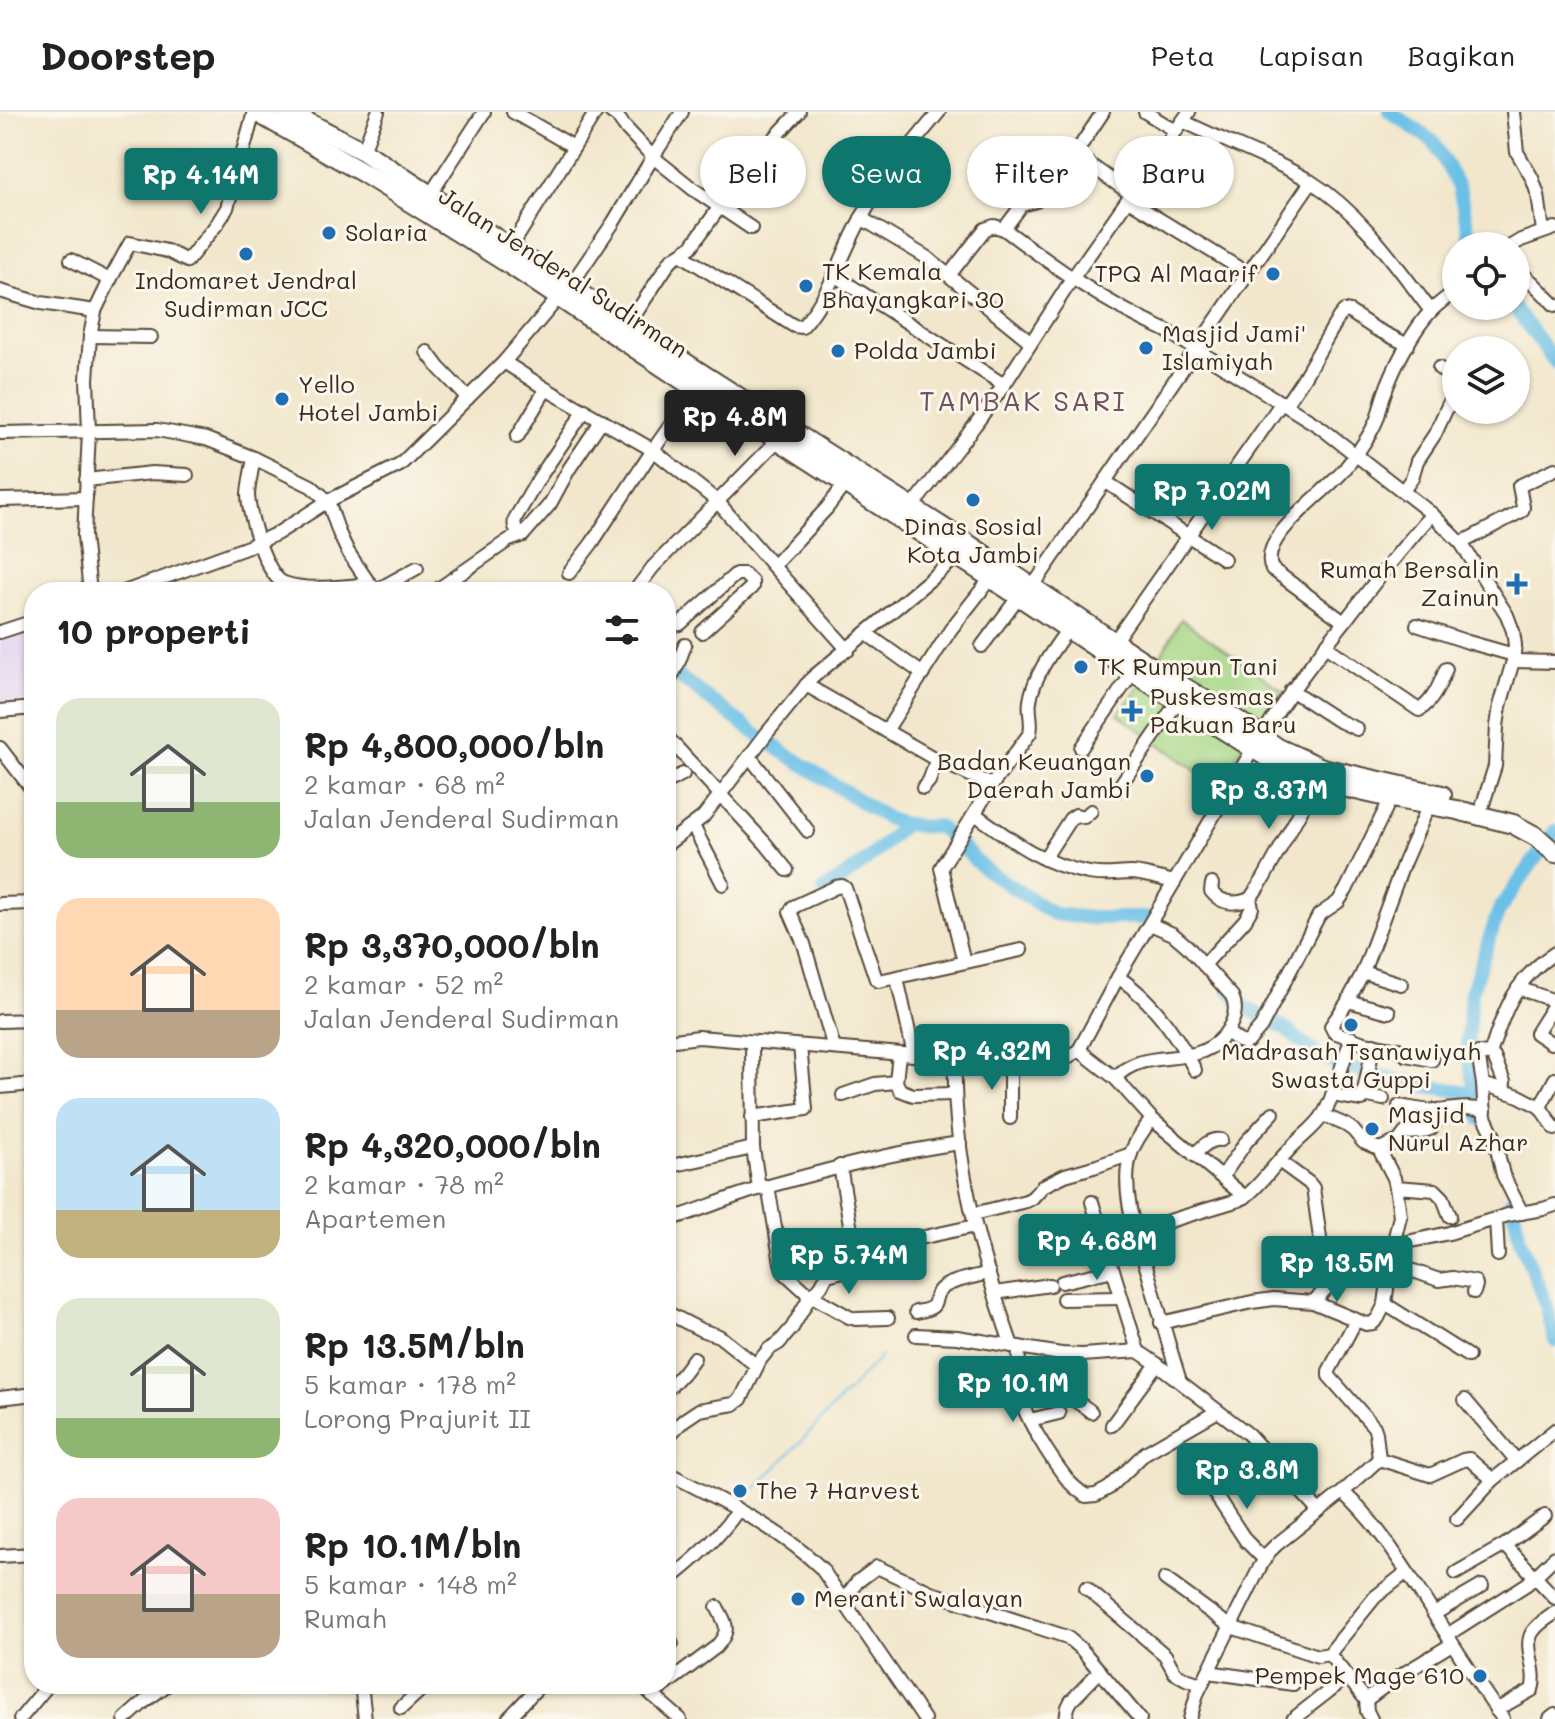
<!DOCTYPE html>
<html lang="id">
<meta charset="utf-8">
<style>
:root{--surface:#fff;--page:#f6f6f6;--text:#222;--muted:#767676;--line:#e0e0e0;--accent:#0f766e}
body{margin:0;font-family:Mali,sans-serif;background:var(--page);color:var(--text);height:100vh;display:flex;flex-direction:column;font-size:30px;white-space:nowrap}
*{box-sizing:border-box;margin:0}
p{font-size:26px;color:var(--muted)}
.icon{flex:none;width:44px;height:44px;fill:none;stroke:currentColor;stroke-width:2;stroke-linecap:round;stroke-linejoin:round}
.map{position:relative;flex:1;overflow:hidden}
.panel{position:absolute;left:24px;top:470px;width:652px;height:1112px;display:flex;flex-direction:column;background:var(--surface);border-radius:32px;box-shadow:0 2px 6px #0004}
.panel>*{flex:none}
.top-card{position:absolute;left:700px;top:24px;width:734px;height:72px;display:flex;gap:16px}
.controls{position:absolute;left:1442px;top:120px;display:grid;gap:16px}
.controls a{display:grid;place-items:center;width:88px;height:88px;border-radius:50%;background:var(--surface);box-shadow:0 2px 6px #0004;font-size:40px}
.price{position:absolute;translate:-50% -68px;padding:0 18px;border-radius:8px;background:var(--accent);color:#fff;font-size:26px;line-height:52px;filter:drop-shadow(0 2px 4px #0008)}
.price::after{content:'';position:absolute;left:50%;top:48px;width:24px;height:18px;margin-left:-12px;background:inherit;clip-path:polygon(0 0,100% 0,50% 100%)}
.price.on{background:#222;color:#fff}
ul{padding:0;list-style:none}
li{display:flex;align-items:center;gap:24px;height:200px;padding:0 32px}
li span{display:grid;place-items:center;flex:none;width:224px;height:160px;border-radius:24px;color:#555}
li>.icon{margin-inline-start:auto}
span .icon{width:96px;height:96px;fill:#fffc;stroke-width:1}
li b{font-size:34px}
h2{display:flex;justify-content:space-between;align-items:center;height:96px;padding:0 32px;font-size:34px}
.tag{padding:0 28px;border-radius:36px;background:var(--surface);box-shadow:0 2px 6px #0004;font-size:28px;line-height:72px}
.tag.on{background:var(--accent);color:#fff}
header{display:flex;align-items:center;gap:48px;box-sizing:border-box;height:112px;padding:0 40px;background:var(--surface);border-bottom:2px solid var(--line)}
header strong{font-size:38px}
nav{display:flex;gap:44px;margin-inline-start:auto;font-size:28px}
.map>svg:first-child{display:block}
</style>
<header>
<strong>Doorstep</strong>
<nav><a>Peta</a><a>Lapisan</a><a>Bagikan</a></nav>
</header>
<div class="map">
<svg width="1555" height="1607" viewBox="0 0 1555 1607">
<rect width="100%" height="100%" fill="#fbf7ec"/>
<filter id="ink" filterUnits="userSpaceOnUse"><feTurbulence type="fractalNoise" baseFrequency=".0125" numOctaves="2"/><feDisplacementMap in="SourceGraphic" scale="16" xChannelSelector="R" yChannelSelector="G"/><feConvolveMatrix kernelMatrix="1 2 1 2 8 2 1 2 1" color-interpolation-filters="sRGB"/></filter>
<filter id="wash" filterUnits="userSpaceOnUse"><feTurbulence type="fractalNoise" baseFrequency=".006" numOctaves="4" result="noise"/><feDisplacementMap in="SourceGraphic" scale="32" xChannelSelector="R" yChannelSelector="G"/><feGaussianBlur stdDeviation="1.8" result="paint"/><feColorMatrix in="noise" values="0 0 0 0 0 0 0 0 0 0 0 0 0 0 0 0 0 1.4 0 .05"/><feComposite in="paint" operator="in"/></filter>
<g filter="url(#wash)">
<rect width="100%" height="100%" fill="#f2e7cc"/>
<polygon fill="#e3d3f2" points="30,515 34,537 34,587 0,591 0,525"/>
<polygon fill="#a6d786" stroke="#708052" stroke-width="2" points="1181,507 1283,579 1252,619 1218,675 1118,602 1153,557"/>
<g fill="none" stroke-linecap="round" stroke-linejoin="round">
<polyline stroke="#6bc0e7" stroke-width="2" points="786,1415 740,1391 791,1340 881,1244"/>
<g stroke="#6bc0e7" stroke-width="14">
<polyline points="1390,0 1434,30 1459,76 1472,134"/>
<polyline points="1513,194 1555,250"/>
<path d="M666,555L760,625L888,707C905,713 920,716 938,714L958,731L982,755L1053,802L1091,806H1147"/>
<path d="M824,777C854,762 881,736 904,712"/>
<polyline points="1229,877 1243,894 1284,916 1322,946 1355,957 1419,973 1476,981"/>
<polyline points="1481,1007 1467,936 1471,881 1499,798 1555,719"/>
<polyline points="1511,1089 1514,1097 1520,1128 1546,1192 1555,1229"/>
</g>
</g>
</g>
<g filter="url(#ink)">
<g fill="none" stroke-linecap="round" stroke-linejoin="round">
<g stroke="#564638" stroke-width="16">
<g id="minor">
<polyline points="513,0 574,35"/>
<polyline points="611,0 617,4 624,14 653,45 682,0"/>
<polyline points="1145,0 1176,19"/>
<polyline points="1513,0 1517,40 1532,66 1538,83 1543,119"/>
<path d="M1183,9C1224,30 1270,45 1310,69C1360,100 1396,153 1431,199"/>
<polyline points="363,39 378,0"/>
<polyline points="1075,42 1131,82"/>
<polyline points="430,83 484,0"/>
<polyline points="1128,88 1247,161"/>
<polyline points="861,106 926,145 1031,230"/>
<polyline points="1004,117 1022,93 1036,89 1045,80 1075,42 1103,0"/>
<polyline points="1511,134 1521,128 1555,116"/>
<polyline points="511,135 596,0"/>
<path d="M682,143L794,214L802,215C830,184 842,141 862,105C882,67 911,34 939,0"/>
<polyline points="71,148 110,168 95,199 90,224 87,267 89,320 84,424 90,480"/>
<polyline points="1516,157 1532,170 1555,193"/>
<path d="M950,162L985,117L994,114L1004,117C1055,155 1106,192 1165,218L1320,315L1432,402L1461,431L1507,503L1513,519L1515,533L1513,549L1500,594L1497,614L1495,654L1483,692"/>
<polyline points="834,163 1004,273"/>
<polyline points="110,168 130,131 167,139 187,149 217,112 227,96 254,0"/>
<polyline points="570,174 613,111 653,45 693,77 751,116"/>
<polyline points="0,179 41,191 95,199"/>
<polyline points="628,213 671,148 691,135 719,96 771,30 799,0"/>
<polyline points="90,224 151,225"/>
<polyline points="427,240 439,256 468,286"/>
<polyline points="504,250 546,277 653,338 717,389 773,454 827,396 845,372"/>
<polyline points="1439,256 1456,269"/>
<polyline points="1286,292 1303,267 1339,205 1344,199 1350,200 1374,216 1408,233"/>
<polyline points="0,321 157,318 206,327 254,346 311,374 328,389 339,421 348,440 375,480"/>
<polyline points="517,325 546,277"/>
<path d="M254,346C252,357 249,370 248,382C248,401 266,465 284,471C310,480 344,474 371,472"/>
<polyline points="86,368 152,361 187,363"/>
<polyline points="1106,370 1224,447"/>
<polyline points="1403,379 1412,366 1417,349 1435,322 1456,276"/>
<polyline points="0,388 86,386"/>
<polyline points="912,395 975,313 1004,273 1072,167 1189,0"/>
<path d="M523,423C516,418 512,414 516,405L539,366L585,298"/>
<polyline points="509,428 523,423 550,392 569,357 602,308"/>
<polyline points="1461,431 1522,399 1523,395 1519,374 1555,357"/>
<polyline points="773,454 848,538"/>
<polyline points="569,461 592,431 653,338 696,277"/>
<polyline points="1033,474 1311,70"/>
<polyline points="375,479 417,456"/>
<polyline points="124,480 248,435 278,421 328,389 400,353 504,250 559,185"/>
<polyline points="434,480 506,430"/>
<polyline points="634,480 653,455 778,328"/>
<polyline points="666,510 674,513 680,512 736,462 744,462 752,470 752,475 702,520"/>
<path d="M1344,510L1272,457C1256,426 1327,380 1344,358C1356,343 1370,325 1377,307C1380,299 1381,291 1384,283C1393,257 1413,217 1432,198C1439,191 1448,185 1456,178"/>
<polyline points="1417,513 1468,530 1514,543"/>
<polyline points="0,520 34,509"/>
<polyline points="867,522 923,562"/>
<polyline points="1114,530 1282,290"/>
<polyline points="982,534 1019,484"/>
<path d="M1325,534L1419,598C1433,590 1440,572 1446,557"/>
<polyline points="1513,549 1555,550"/>
<polyline points="806,573 937,648 992,673"/>
<polyline points="666,575 678,552 685,533"/>
<polyline points="1291,578 1337,608 1357,617"/>
<polyline points="0,599 34,596"/>
<polyline points="886,619 951,517 991,466"/>
<polyline points="666,624 765,731 787,758"/>
<path d="M1261,626C1286,584 1315,547 1345,509C1373,472 1401,437 1432,402"/>
<polyline points="0,636 34,680"/>
<polyline points="1081,636 1133,560"/>
<polyline points="750,645 808,719"/>
<polyline points="666,670 683,662"/>
<polyline points="923,676 929,669 937,648"/>
<polyline points="1117,678 1178,589"/>
<path d="M975,702C1011,728 1043,753 1089,761C1104,764 1117,761 1132,761C1146,762 1160,767 1174,770"/>
<polyline points="693,714 723,772"/>
<polyline points="666,733 703,705 767,621 812,566 957,445"/>
<polyline points="1044,747 1070,707 1076,703 1084,705 1091,699"/>
<path d="M1212,772L1211,779C1221,792 1235,793 1250,787"/>
<polyline points="0,792 34,791"/>
<path d="M964,850L941,756L992,673L1030,621C1033,610 1028,600 1030,589C1034,563 1053,538 1068,517"/>
<polyline points="1204,853 1245,808 1252,796 1250,787 1264,766 1317,669"/>
<polyline points="1363,860 1401,872"/>
<path d="M1118,865C1151,887 1177,923 1195,958"/>
<polyline points="897,866 914,943"/>
<polyline points="1518,876 1555,889"/>
<polyline points="1348,889 1331,914 1334,920 1364,931 1398,937 1406,943 1432,948"/>
<polyline points="1555,891 1536,921 1551,931 1555,930"/>
<polyline points="1389,900 1348,889 1363,860 1404,750 1429,693"/>
<polyline points="0,909 34,908"/>
<polyline points="1227,920 1239,929 1245,931 1249,929 1261,915 1319,803 1338,790 1346,778 1391,686"/>
<polyline points="666,929 699,925 914,943 1022,955 1047,954 1060,950 1079,938 1118,865 1253,637"/>
<polyline points="752,931 753,1036 759,1076"/>
<polyline points="834,936 804,832 790,800 793,795 836,775 842,774 845,776 876,867 879,869 1021,838"/>
<path d="M1079,938L1115,966L1152,1007C1144,1017 1134,1031 1130,1044C1120,1082 1138,1127 1149,1164C1159,1199 1169,1234 1180,1269"/>
<polyline points="899,942 896,970 900,978 913,983 954,982"/>
<path d="M1490,942C1504,899 1515,866 1555,841"/>
<path d="M955,947C952,1045 980,1142 1012,1234"/>
<polyline points="1010,953 1010,1006"/>
<path d="M1115,966C1140,939 1175,951 1203,939C1223,931 1242,905 1232,884L1187,834L1173,822L1150,812"/>
<polyline points="1483,972 1485,1005 1494,1024 1503,1063 1522,1101"/>
<polyline points="0,975 34,972"/>
<polyline points="1503,978 1504,970 1494,945 1490,942 1478,941 1483,972 1519,984 1540,995 1555,1017"/>
<polyline points="843,983 875,972 896,970"/>
<polyline points="1332,983 1362,988 1374,932"/>
<polyline points="1363,983 1383,987"/>
<path d="M1399,994C1413,996 1431,1001 1446,998C1459,996 1471,995 1485,998"/>
<polyline points="1540,995 1555,967"/>
<polyline points="752,1005 806,997 800,934"/>
<path d="M1152,1007L1245,1085C1262,1072 1273,1054 1288,1039C1299,1026 1314,1017 1323,1003C1337,980 1341,951 1352,926"/>
<polyline points="1379,1037 1399,1029 1405,1021 1421,1020 1432,1016 1434,1011 1434,998"/>
<path d="M1194,1043C1202,1035 1210,1026 1221,1028"/>
<polyline points="666,1055 753,1036"/>
<polyline points="1222,1065 1246,1030 1273,1001"/>
<polyline points="768,1074 781,1151 784,1160 807,1181 849,1205 856,1207 888,1206"/>
<polyline points="1396,1075 1435,1078 1443,1086 1450,1104"/>
<polyline points="1092,1090 1138,1239"/>
<path d="M666,1100L668,1103L674,1106C704,1097 732,1084 762,1076C827,1058 893,1040 960,1031"/>
<polyline points="973,1102 1026,1089 1032,1086 1043,1074 1065,1063 1097,1054 1131,1042"/>
<polyline points="1496,1107 1498,1143"/>
<polyline points="1136,1119 1239,1088 1245,1085"/>
<polyline points="1393,1133 1449,1121 1508,1103 1543,1097 1555,1093"/>
<polyline points="856,1140 975,1114"/>
<polyline points="1390,1153 1405,1156 1439,1168 1453,1166 1475,1170 1476,1173 1474,1180"/>
<polyline points="1062,1170 1113,1158"/>
<polyline points="995,1181 1050,1173"/>
<polyline points="812,1184 821,1174 827,1163 855,1156 859,1152 853,1130 840,1054"/>
<polyline points="1063,1187 1121,1186"/>
<polyline points="1313,1190 1366,1212 1373,1211 1378,1206 1385,1192 1393,1133 1400,1104 1397,1081 1394,1066 1379,1037 1363,1030 1353,1018 1346,1013 1323,1003"/>
<polyline points="1385,1192 1468,1244"/>
<polyline points="666,1200 701,1218 719,1224 757,1254"/>
<path d="M916,1200C945,1195 929,1188 941,1177C949,1169 978,1164 989,1161"/>
<polyline points="1356,1208 1329,1259 1329,1264 1374,1315 1376,1321 1379,1347"/>
<polyline points="1161,1211 1252,1190 1274,1187 1313,1190 1326,1177 1325,1162 1313,1076 1309,1071 1279,1049"/>
<polyline points="916,1223 957,1225 1061,1242 1082,1243 1138,1239 1157,1252 1248,1322 1319,1399"/>
<path d="M1019,1235C1019,1249 1017,1265 1019,1279C1023,1304 1051,1347 1067,1367C1072,1374 1079,1379 1086,1384L1096,1383L1109,1376L1145,1341L1218,1299"/>
<path d="M1061,1242C1061,1255 1059,1277 1070,1285C1077,1291 1085,1294 1091,1300"/>
<polyline points="666,1279 683,1261 694,1246"/>
<polyline points="0,1286 34,1282"/>
<polyline points="1465,1288 1517,1349"/>
<polyline points="1030,1308 1059,1301"/>
<polyline points="1112,1313 1157,1252"/>
<polyline points="666,1326 684,1308 699,1298 734,1292 741,1287 760,1248 769,1237 779,1231 792,1216 808,1188 807,1181"/>
<polyline points="1379,1347 1430,1363 1463,1348 1469,1347 1493,1368"/>
<path d="M1235,1350C1225,1356 1208,1362 1211,1376L1246,1429L1264,1447"/>
<path d="M666,1360C719,1388 777,1414 821,1456L924,1607"/>
<path d="M1343,1380C1382,1416 1407,1460 1435,1504C1457,1539 1479,1573 1503,1607"/>
<polyline points="1457,1407 1493,1368 1555,1318"/>
<polyline points="1505,1433 1555,1486"/>
<polyline points="0,1444 34,1442"/>
<polyline points="1456,1461 1505,1433 1545,1404"/>
<polyline points="1165,1467 1231,1515 1318,1544 1329,1542 1375,1485 1407,1460"/>
<path d="M666,1470C694,1449 718,1427 738,1398"/>
<polyline points="1086,1476 1165,1543 1175,1561 1186,1567 1201,1572"/>
<polyline points="843,1489 857,1470 877,1455 935,1482 1067,1525 1082,1538 1140,1607"/>
<polyline points="1434,1502 1482,1474"/>
<polyline points="1447,1523 1527,1472 1555,1445"/>
<polyline points="666,1529 672,1532"/>
<polyline points="1329,1542 1366,1588 1367,1599 1371,1607"/>
<polyline points="1208,1560 1293,1572"/>
<polyline points="361,1572 365,1607"/>
<polyline points="640,1572 680,1607"/>
<path d="M652,1583L716,1535C731,1518 727,1514 717,1495"/>
<polyline points="1366,1588 1393,1568 1452,1532"/>
<polyline points="401,1596 427,1572"/>
<path d="M1496,1598L1532,1578C1539,1556 1521,1533 1534,1518C1539,1511 1548,1506 1555,1501"/>
<polyline points="20,1607 49,1572"/>
<polyline points="125,1607 144,1590 168,1572"/>
<polyline points="508,1607 541,1572"/>
<polyline points="1066,1607 1068,1595 1071,1589 1100,1559"/>
<polyline points="1190,1607 1197,1582 1260,1455 1269,1440 1276,1433 1343,1380 1379,1347"/>
<polyline points="1293,1607 1347,1565"/>
<polyline points="1550,1607 1555,1603"/>
</g>
</g>
<g stroke="#564638" stroke-width="22">
<g id="highway">
<polyline points="256,0 365,62 512,154 696,277 766,320 991,466 1168,583 1281,654 1317,669 1391,686 1457,698 1513,712 1537,725 1555,741"/>
<polyline points="288,0 363,39 704,263 947,418 1153,556 1234,606 1278,636 1322,656 1442,683"/>
</g>
</g>
<use href="#minor" stroke="#fff" stroke-width="12"/>
<use href="#highway" stroke="#fff" stroke-width="18"/>
</g>
</g>
<g fill="#1f6fb2" stroke="#fbf7ec" stroke-width="3">
<circle cx="329" cy="121" r="8"/>
<circle cx="246" cy="142" r="8"/>
<circle cx="1273" cy="162" r="8"/>
<circle cx="806" cy="174" r="8"/>
<circle cx="1146" cy="236" r="8"/>
<circle cx="838" cy="239" r="8"/>
<circle cx="282" cy="287" r="8"/>
<circle cx="973" cy="388" r="8"/>
<path d="M1513 460h8v8h8v8h-8v8h-8v-8h-8v-8h8z"/>
<circle cx="1081" cy="555" r="8"/>
<path d="M1128 587h8v8h8v8h-8v8h-8v-8h-8v-8h8z"/>
<circle cx="1147" cy="664" r="8"/>
<circle cx="1351" cy="913" r="8"/>
<circle cx="1372" cy="1017" r="8"/>
<circle cx="740" cy="1379" r="8"/>
<circle cx="798" cy="1487" r="8"/>
<circle cx="1480" cy="1564" r="8"/>
</g>
<g text-anchor="middle" stroke-width="6" stroke-linejoin="round" paint-order="stroke">
<g font-size="24" fill="#3b2a1e" stroke="#fbf7ec" text-anchor="start">
<text x="345" y="129">Solaria</text>
<text x="822" y="168">TK Kemala<tspan x="822" dy="28">Bhayangkari 30</tspan></text>
<text x="1257" y="170" text-anchor="end">TPQ Al Maarif</text>
<text x="246" y="177" text-anchor="middle">Indomaret Jendral<tspan x="246" dy="28">Sudirman JCC</tspan></text>
<text x="1162" y="230">Masjid Jami'<tspan x="1162" dy="28">Islamiyah</tspan></text>
<text x="854" y="247">Polda Jambi</text>
<text x="298" y="281">Yello<tspan x="298" dy="28">Hotel Jambi</tspan></text>
<text x="973" y="423" text-anchor="middle">Dinas Sosial<tspan x="973" dy="28">Kota Jambi</tspan></text>
<text x="1499" y="466" text-anchor="end">Rumah Bersalin<tspan x="1499" dy="28">Zainun</tspan></text>
<text x="1097" y="563">TK Rumpun Tani</text>
<text x="1150" y="593">Puskesmas<tspan x="1150" dy="28">Pakuan Baru</tspan></text>
<text x="1131" y="658" text-anchor="end">Badan Keuangan<tspan x="1131" dy="28">Daerah Jambi</tspan></text>
<text x="1351" y="948" text-anchor="middle">Madrasah Tsanawiyah<tspan x="1351" dy="28">Swasta Guppi</tspan></text>
<text x="1388" y="1011">Masjid<tspan x="1388" dy="28">Nurul Azhar</tspan></text>
<text x="756" y="1387">The 7 Harvest</text>
<text x="814" y="1495">Meranti Swalayan</text>
<text x="1464" y="1572" text-anchor="end">Pempek Mage 610</text>
</g>
<g font-size="24" fill="#3b2a1e" stroke="#fbf7ec">
<text transform="translate(563 161) rotate(33)" y="8">Jalan Jenderal Sudirman</text>
</g>
<g font-size="28" letter-spacing="2" fill="#70515e" stroke="#fbf7ec">
<text x="1023" y="299">TAMBAK SARI</text>
</g>
</g>
</svg>
<div class="controls">
<a><svg class="icon" aria-label="locate" viewBox="0 0 24 24"><circle cx="12" cy="12" r="6"/><path d="M12 2v4M12 18v4M2 12h4M18 12h4"/></svg></a>
<a><svg class="icon" aria-label="layers" viewBox="0 0 24 24"><path d="M12 4l9 5-9 5-9-5zM3 14l9 5 9-5"/></svg></a>
</div>
<b class="price" style="left:201px;top:104px">Rp 4.14M</b>
<b class="price on" style="left:735px;top:346px">Rp 4.8M</b>
<b class="price" style="left:1212px;top:420px">Rp 7.02M</b>
<b class="price" style="left:1269px;top:719px">Rp 3.37M</b>
<b class="price" style="left:992px;top:980px">Rp 4.32M</b>
<b class="price" style="left:1097px;top:1170px">Rp 4.68M</b>
<b class="price" style="left:849px;top:1184px">Rp 5.74M</b>
<b class="price" style="left:1337px;top:1192px">Rp 13.5M</b>
<b class="price" style="left:1013px;top:1312px">Rp 10.1M</b>
<b class="price" style="left:1247px;top:1399px">Rp 3.8M</b>
<div class="top-card">
<a class="tag">Beli</a>
<a class="tag on">Sewa</a>
<a class="tag">Filter</a>
<a class="tag">Baru</a>
</div>
<section class="panel">
<h2>10 properti<svg class="icon" aria-label="filters" viewBox="0 0 24 24"><path d="M4 7h16M4 17h16"/><circle cx="9" cy="7" r="2"/><circle cx="15" cy="17" r="2"/></svg></h2>
<ul>
<li><span style="background:linear-gradient(#dfe7d0 65%,#8fb573 0)"><svg class="icon" aria-label="home" viewBox="0 0 24 24"><path d="M3 11l9-7 9 7M6 9v11h12V9"/></svg></span><div><b>Rp 4,800,000/bln</b><p>2 kamar · 68 m²</p><p>Jalan Jenderal Sudirman</p></div></li>
<li><span style="background:linear-gradient(#ffd9b3 70%,#b9a48a 0)"><svg class="icon" aria-label="home" viewBox="0 0 24 24"><path d="M3 11l9-7 9 7M6 9v11h12V9"/></svg></span><div><b>Rp 3,370,000/bln</b><p>2 kamar · 52 m²</p><p>Jalan Jenderal Sudirman</p></div></li>
<li><span style="background:linear-gradient(#bfe0f5 70%,#c2b280 0)"><svg class="icon" aria-label="home" viewBox="0 0 24 24"><path d="M3 11l9-7 9 7M6 9v11h12V9"/></svg></span><div><b>Rp 4,320,000/bln</b><p>2 kamar · 78 m²</p><p>Apartemen</p></div></li>
<li><span style="background:linear-gradient(#dfe7d0 75%,#8fb573 0)"><svg class="icon" aria-label="home" viewBox="0 0 24 24"><path d="M3 11l9-7 9 7M6 9v11h12V9"/></svg></span><div><b>Rp 13.5M/bln</b><p>5 kamar · 178 m²</p><p>Lorong Prajurit II</p></div></li>
<li><span style="background:linear-gradient(#f6c9c9 60%,#b9a48a 0)"><svg class="icon" aria-label="home" viewBox="0 0 24 24"><path d="M3 11l9-7 9 7M6 9v11h12V9"/></svg></span><div><b>Rp 10.1M/bln</b><p>5 kamar · 148 m²</p><p>Rumah</p></div></li>
</ul>
</section>
</div>
